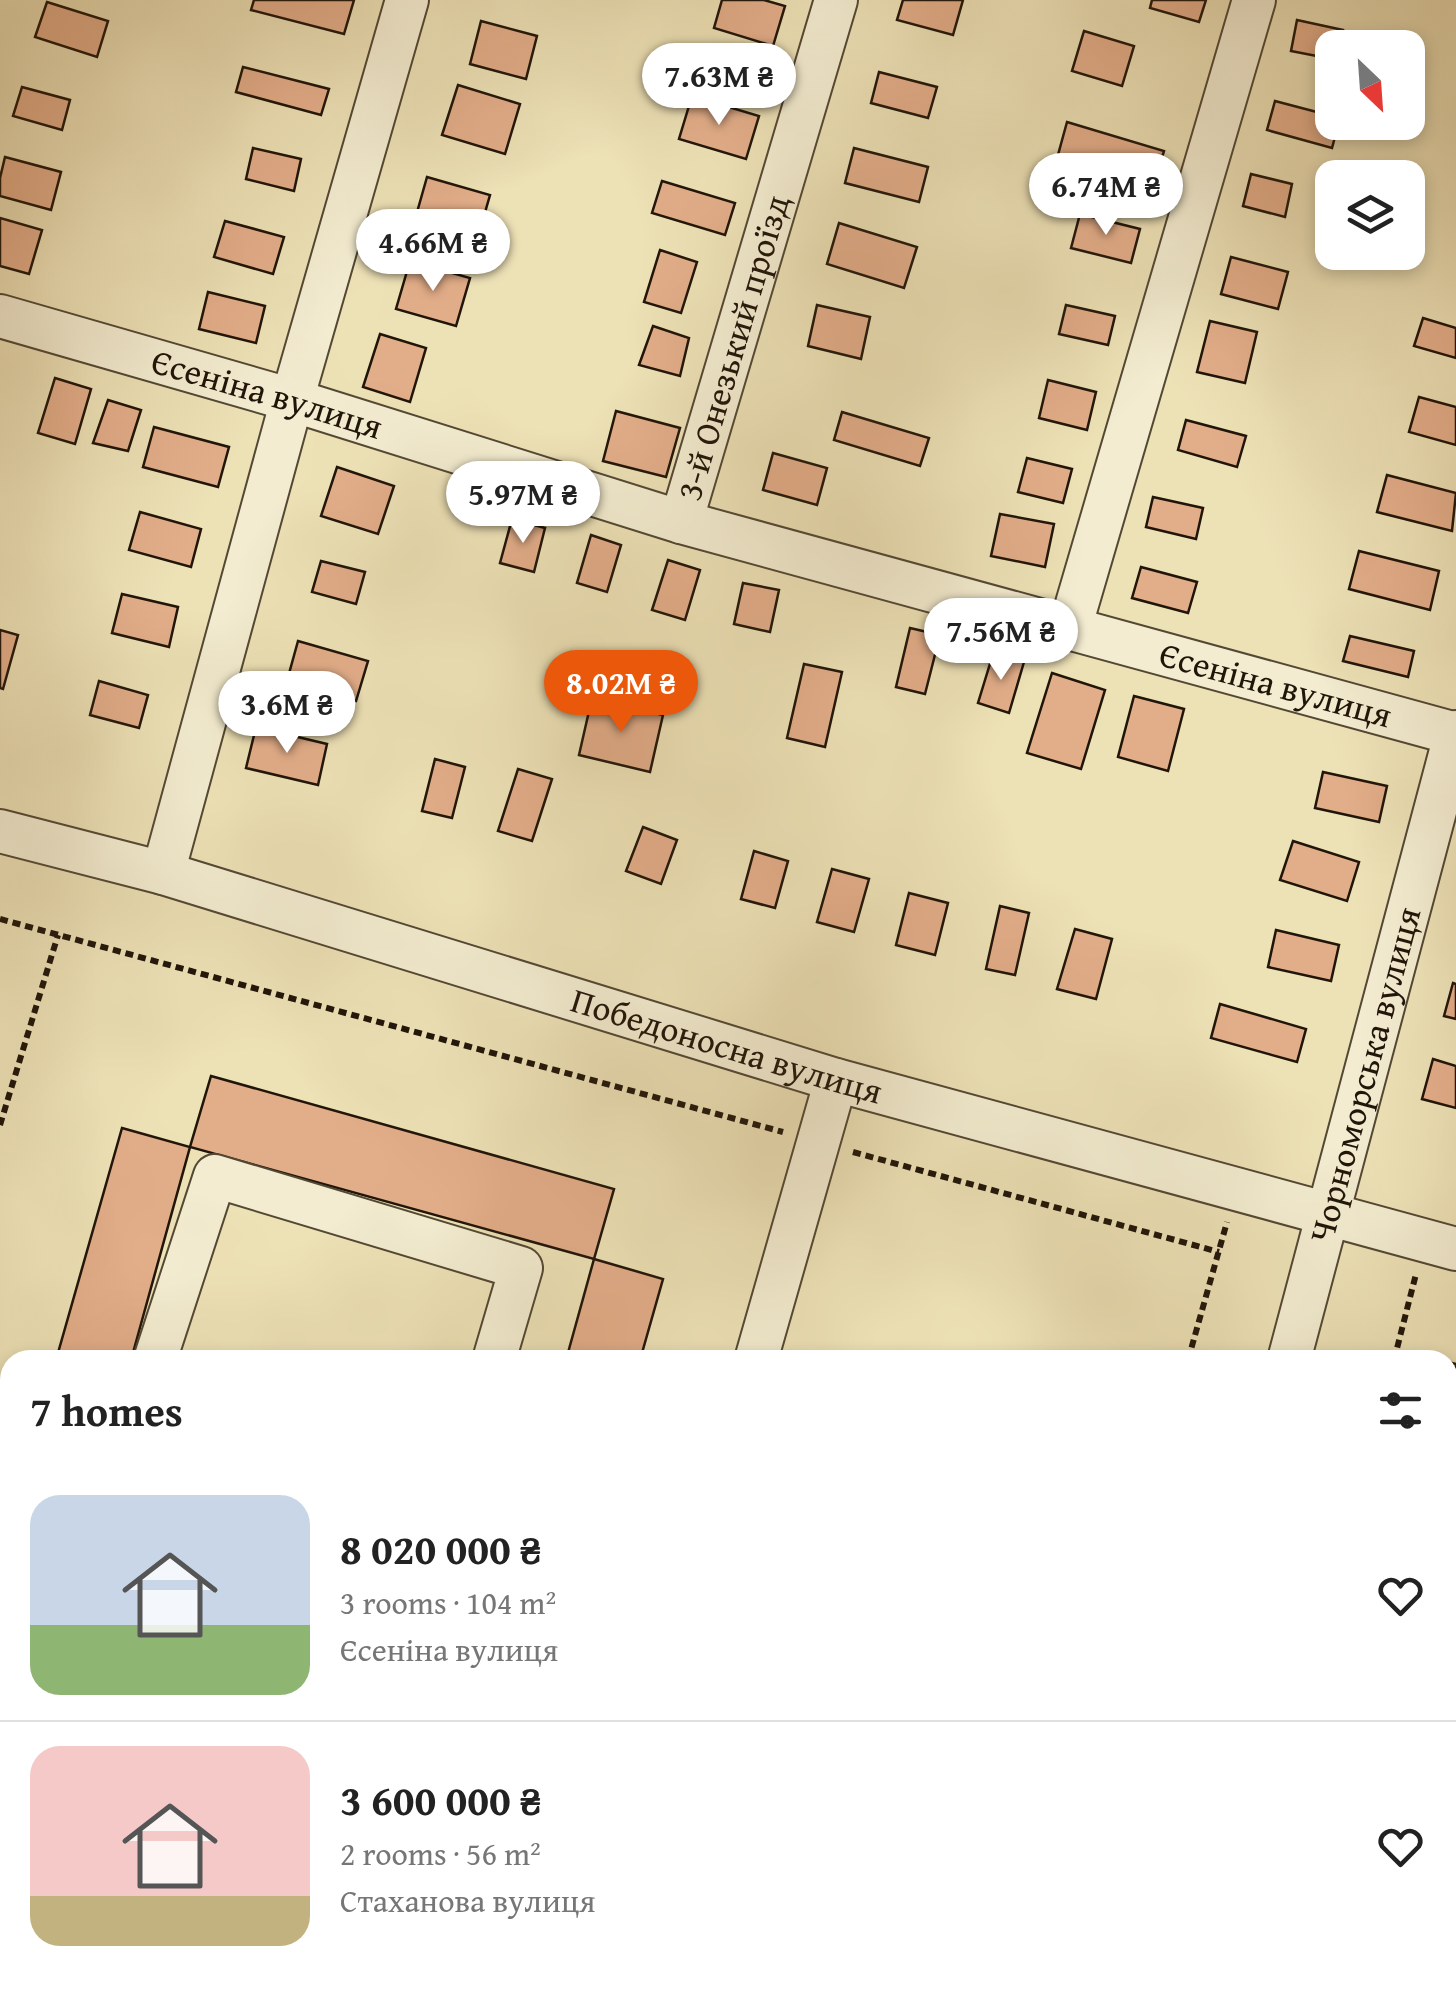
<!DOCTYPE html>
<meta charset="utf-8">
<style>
:root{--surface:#fff;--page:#f6f6f6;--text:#222;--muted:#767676;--line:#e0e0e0;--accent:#ea580c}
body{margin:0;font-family:"Gentium Book Plus",serif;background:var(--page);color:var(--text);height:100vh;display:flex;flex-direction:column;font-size:38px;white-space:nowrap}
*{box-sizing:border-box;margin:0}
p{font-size:32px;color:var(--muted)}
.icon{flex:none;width:55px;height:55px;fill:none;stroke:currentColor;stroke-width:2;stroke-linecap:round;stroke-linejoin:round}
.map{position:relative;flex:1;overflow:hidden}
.drawer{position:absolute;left:0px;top:1350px;width:1458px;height:640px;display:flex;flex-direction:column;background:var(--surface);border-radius:30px 30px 0 0;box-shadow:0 5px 15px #0003}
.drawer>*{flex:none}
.needle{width:65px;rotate:155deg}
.fabs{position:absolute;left:1315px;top:30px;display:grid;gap:20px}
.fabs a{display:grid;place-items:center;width:110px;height:110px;border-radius:20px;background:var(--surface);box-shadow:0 5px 15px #0003;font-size:50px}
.price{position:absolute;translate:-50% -85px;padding:0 22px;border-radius:35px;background:#fff;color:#222;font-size:32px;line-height:65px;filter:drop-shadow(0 2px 5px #0008)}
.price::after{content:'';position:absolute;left:50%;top:60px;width:30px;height:22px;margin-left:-15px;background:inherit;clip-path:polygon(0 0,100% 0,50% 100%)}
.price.current{background:var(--accent);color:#fff}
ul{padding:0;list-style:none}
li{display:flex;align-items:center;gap:30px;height:250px;padding:0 30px}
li+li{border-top:2px solid var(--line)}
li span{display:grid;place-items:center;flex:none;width:280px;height:200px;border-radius:30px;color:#555}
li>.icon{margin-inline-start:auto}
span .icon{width:120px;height:120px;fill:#fffc;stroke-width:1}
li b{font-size:42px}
h2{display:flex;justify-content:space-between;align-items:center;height:120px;padding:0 30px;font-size:42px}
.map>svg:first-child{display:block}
</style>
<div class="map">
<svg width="1456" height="1990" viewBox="0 0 1456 1990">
<rect width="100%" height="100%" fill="#ede1b6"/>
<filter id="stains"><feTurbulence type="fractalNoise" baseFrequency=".002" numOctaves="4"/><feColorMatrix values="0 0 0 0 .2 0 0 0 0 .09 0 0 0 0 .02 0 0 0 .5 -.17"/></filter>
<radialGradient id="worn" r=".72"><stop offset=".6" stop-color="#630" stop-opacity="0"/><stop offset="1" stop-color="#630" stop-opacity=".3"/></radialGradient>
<g fill="#e2ad89" stroke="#201509" stroke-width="2.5">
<polygon points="254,0 354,0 344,34 251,10"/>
<polygon points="722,0 764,0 785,6 773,46 714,28"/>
<polygon points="903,0 963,0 953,35 897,20"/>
<polygon points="1152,0 1206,0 1199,22 1150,8"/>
<polygon points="47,2 108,21 97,57 35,37"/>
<polygon points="1297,20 1343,30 1339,48 1332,48 1332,59 1291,51"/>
<polygon points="481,21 537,36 526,79 470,64"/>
<polygon points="1084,31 1134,46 1122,86 1072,71"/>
<polygon points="243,67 329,89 321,115 236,92"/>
<polygon points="879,72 937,87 928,118 871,103"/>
<polygon points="458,85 520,104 505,154 442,135"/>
<polygon points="22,87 70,100 62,130 13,116"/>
<polygon points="692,96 759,116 746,159 679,139"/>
<polygon points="1275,101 1332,116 1332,122 1339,122 1332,148 1267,130"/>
<polygon points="1067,122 1164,151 1154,183 1058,155"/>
<polygon points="253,148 301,159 294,191 246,179"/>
<polygon points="854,148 928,167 919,202 845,183"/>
<polygon points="5,157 61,172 51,210 0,196 0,178"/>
<polygon points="1251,174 1292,184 1285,217 1243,206"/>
<polygon points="427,177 490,195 475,247 412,230"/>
<polygon points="662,181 735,203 725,235 652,213"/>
<polygon points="1080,214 1140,229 1131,263 1071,248"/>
<polygon points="0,218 42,230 29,274 0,266"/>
<polygon points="225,221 284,237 273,274 214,257"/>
<polygon points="839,223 917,247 904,288 827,264"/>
<polygon points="660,250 697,262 681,313 644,302"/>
<polygon points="1231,257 1288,272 1278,309 1221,294"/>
<polygon points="410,261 470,278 456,326 396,309"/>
<polygon points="208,292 265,306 256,343 199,329"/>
<polygon points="817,305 870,317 861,359 808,346"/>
<polygon points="1066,305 1115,316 1108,345 1059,334"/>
<polygon points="1423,318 1456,328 1456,358 1414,346"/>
<polygon points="1210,321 1257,332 1245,383 1197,372"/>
<polygon points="653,326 689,338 680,376 639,365"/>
<polygon points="380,334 426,348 410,402 363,387"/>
<polygon points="55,378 91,389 75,444 38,433"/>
<polygon points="1048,380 1096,392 1087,430 1039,418"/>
<polygon points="1419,397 1456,407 1456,445 1409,432"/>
<polygon points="108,400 141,410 128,451 93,443"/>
<polygon points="616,411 680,428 666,477 603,461"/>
<polygon points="842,412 929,438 920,466 834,440"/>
<polygon points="1186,420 1246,436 1237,467 1178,450"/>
<polygon points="154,427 229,447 218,487 143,467"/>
<polygon points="773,453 827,468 817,505 763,490"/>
<polygon points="1027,458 1072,469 1063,503 1018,492"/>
<polygon points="337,467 394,486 378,534 321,516"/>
<polygon points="1387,475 1456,493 1452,531 1377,512"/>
<polygon points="1153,497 1203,508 1196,539 1146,527"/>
<polygon points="140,512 201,529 191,567 129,550"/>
<polygon points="1000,514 1054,524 1045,567 991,556"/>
<polygon points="512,519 545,528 534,572 500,563"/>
<polygon points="591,535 621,545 607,592 577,583"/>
<polygon points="1359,551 1439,571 1430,610 1349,589"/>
<polygon points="668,560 700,570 685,620 652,610"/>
<polygon points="321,561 365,572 356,604 312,592"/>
<polygon points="1141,567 1197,582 1188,613 1132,598"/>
<polygon points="743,583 779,590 770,632 734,624"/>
<polygon points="122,594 178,607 169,647 112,633"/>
<polygon points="910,628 940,635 925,694 896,687"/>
<polygon points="0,630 18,635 3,689 0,688"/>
<polygon points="1350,636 1414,651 1408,677 1343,661"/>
<polygon points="298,641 368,661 356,701 287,681"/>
<polygon points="993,654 1024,662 1009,713 978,703"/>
<polygon points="804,664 842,672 825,747 787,738"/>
<polygon points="1052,673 1105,690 1081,769 1027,753"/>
<polygon points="99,681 148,695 139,728 90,715"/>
<polygon points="1134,696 1184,709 1168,771 1118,757"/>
<polygon points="592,698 663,715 650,772 579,755"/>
<polygon points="256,727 327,744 318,785 246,768"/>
<polygon points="435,759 465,767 452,818 422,811"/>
<polygon points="518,769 552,779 532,841 498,831"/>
<polygon points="1323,772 1387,786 1379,822 1315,808"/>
<polygon points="643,827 677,840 661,884 626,871"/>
<polygon points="1293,841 1359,862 1347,901 1280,880"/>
<polygon points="754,851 788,861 775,908 741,899"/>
<polygon points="832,869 869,879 854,932 817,922"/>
<polygon points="909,893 948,903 935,955 896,945"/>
<polygon points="1000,906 1029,913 1015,975 986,969"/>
<polygon points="1075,929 1112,939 1096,999 1057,989"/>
<polygon points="1276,930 1339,945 1331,981 1268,967"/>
<polygon points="1453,983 1456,984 1456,1019 1444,1016"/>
<polygon points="1220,1004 1306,1029 1297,1062 1211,1038"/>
<polygon points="1433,1059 1456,1066 1456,1108 1422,1099"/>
<polygon points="211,1076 614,1189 594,1259 190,1147"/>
<polygon points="122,1128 190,1147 131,1360 56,1360"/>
<polygon points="594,1259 663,1279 640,1360 566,1360"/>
<polygon points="1448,1362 1456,1364 1456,1473 1448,1471"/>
<polygon points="10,1422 10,1665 9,1668 0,1665 0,1458"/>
<polygon points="1448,1503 1456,1505 1456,1528 1448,1561"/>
<polygon points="1456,1918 1456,1990 1437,1990 1440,1980 1448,1980 1448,1950"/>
<polygon points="0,1954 10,1957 10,1980 85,1980 109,1988 109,1990 0,1990"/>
<polygon points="119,1980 211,1980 243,1990 116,1990"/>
<polygon points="890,1980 926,1985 927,1980 1000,1980 997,1990 888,1990"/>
<polygon points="1274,1980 1336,1980 1334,1990 1271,1990"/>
</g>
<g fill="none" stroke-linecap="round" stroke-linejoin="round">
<g stroke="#534834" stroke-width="46">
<g id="minor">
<path id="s1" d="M0,316L292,400L681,522L1456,734"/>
<path id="s2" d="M681,522L836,0"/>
<polyline points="1070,628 1254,0"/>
<path id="s3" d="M0,831L163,873L836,1080L1456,1249"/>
<polyline points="163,873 292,400 407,0"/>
<polyline points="155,1360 215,1176 521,1268 494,1360"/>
<polyline points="756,1360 836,1080"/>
<path id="s4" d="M1289,1360L1456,732"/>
<polyline points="1448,1652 1456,1621"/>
<polyline points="1118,1990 1121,1980"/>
<polyline points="1353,1990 1356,1980"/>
</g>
</g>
<g stroke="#201509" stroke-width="6" stroke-dasharray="8 5" stroke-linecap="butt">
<polyline points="0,919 783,1132"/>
<polyline points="0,1125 58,935"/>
<polyline points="853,1152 1219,1252"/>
<polyline points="1188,1360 1227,1222"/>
<polyline points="1394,1360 1416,1274"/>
<polyline points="0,1867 10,1870"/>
<polyline points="389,1980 424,1990"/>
<polyline points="373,1990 375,1980"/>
<polyline points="1007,1990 1010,1980"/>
<polyline points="1233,1990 1236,1980"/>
</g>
<use href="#minor" stroke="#f3ecd0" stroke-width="42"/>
</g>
<g text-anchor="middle" stroke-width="10" stroke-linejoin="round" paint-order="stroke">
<g font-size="35" fill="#201509" stroke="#f3ecd0">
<text dy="12" stroke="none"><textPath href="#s2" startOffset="182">3-й Онезький проїзд</textPath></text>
<text dy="12" stroke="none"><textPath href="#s1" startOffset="278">Єсеніна вулиця</textPath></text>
<text dy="12" stroke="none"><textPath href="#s1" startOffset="1328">Єсеніна вулиця</textPath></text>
<text dy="12" stroke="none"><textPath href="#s3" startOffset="758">Победоносна вулиця</textPath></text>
<text dy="12" stroke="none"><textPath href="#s4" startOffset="295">Чорноморська вулиця</textPath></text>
</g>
</g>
<rect width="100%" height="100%" filter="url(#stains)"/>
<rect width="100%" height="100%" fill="url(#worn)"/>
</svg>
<div class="fabs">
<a><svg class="needle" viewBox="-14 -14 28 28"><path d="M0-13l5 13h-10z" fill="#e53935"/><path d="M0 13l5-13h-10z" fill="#767676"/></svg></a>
<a><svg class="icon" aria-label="layers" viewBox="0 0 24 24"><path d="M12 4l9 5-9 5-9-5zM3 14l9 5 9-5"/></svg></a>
</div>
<b class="price" style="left:719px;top:128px">7.63M ₴</b>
<b class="price" style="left:1106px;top:238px">6.74M ₴</b>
<b class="price" style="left:433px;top:294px">4.66M ₴</b>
<b class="price" style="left:523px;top:546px">5.97M ₴</b>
<b class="price" style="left:1001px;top:683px">7.56M ₴</b>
<b class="price current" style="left:621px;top:735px">8.02M ₴</b>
<b class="price" style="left:287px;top:756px">3.6M ₴</b>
<section class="drawer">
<h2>7 homes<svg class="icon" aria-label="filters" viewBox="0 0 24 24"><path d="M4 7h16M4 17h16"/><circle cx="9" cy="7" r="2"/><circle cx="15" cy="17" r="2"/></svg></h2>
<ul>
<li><span style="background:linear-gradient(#c9d6e8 65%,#8fb573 0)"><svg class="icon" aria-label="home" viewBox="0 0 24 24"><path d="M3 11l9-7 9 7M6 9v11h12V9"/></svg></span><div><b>8 020 000 ₴</b><p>3 rooms · 104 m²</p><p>Єсеніна вулиця</p></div><svg class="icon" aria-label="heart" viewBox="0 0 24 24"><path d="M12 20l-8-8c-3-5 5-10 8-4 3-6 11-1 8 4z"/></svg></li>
<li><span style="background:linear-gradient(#f6c9c9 75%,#c2b280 0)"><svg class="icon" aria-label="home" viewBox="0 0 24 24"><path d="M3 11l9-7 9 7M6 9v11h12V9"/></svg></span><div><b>3 600 000 ₴</b><p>2 rooms · 56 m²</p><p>Стаханова вулиця</p></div><svg class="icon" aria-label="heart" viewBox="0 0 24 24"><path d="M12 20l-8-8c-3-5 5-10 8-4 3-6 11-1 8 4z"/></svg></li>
</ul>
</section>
</div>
